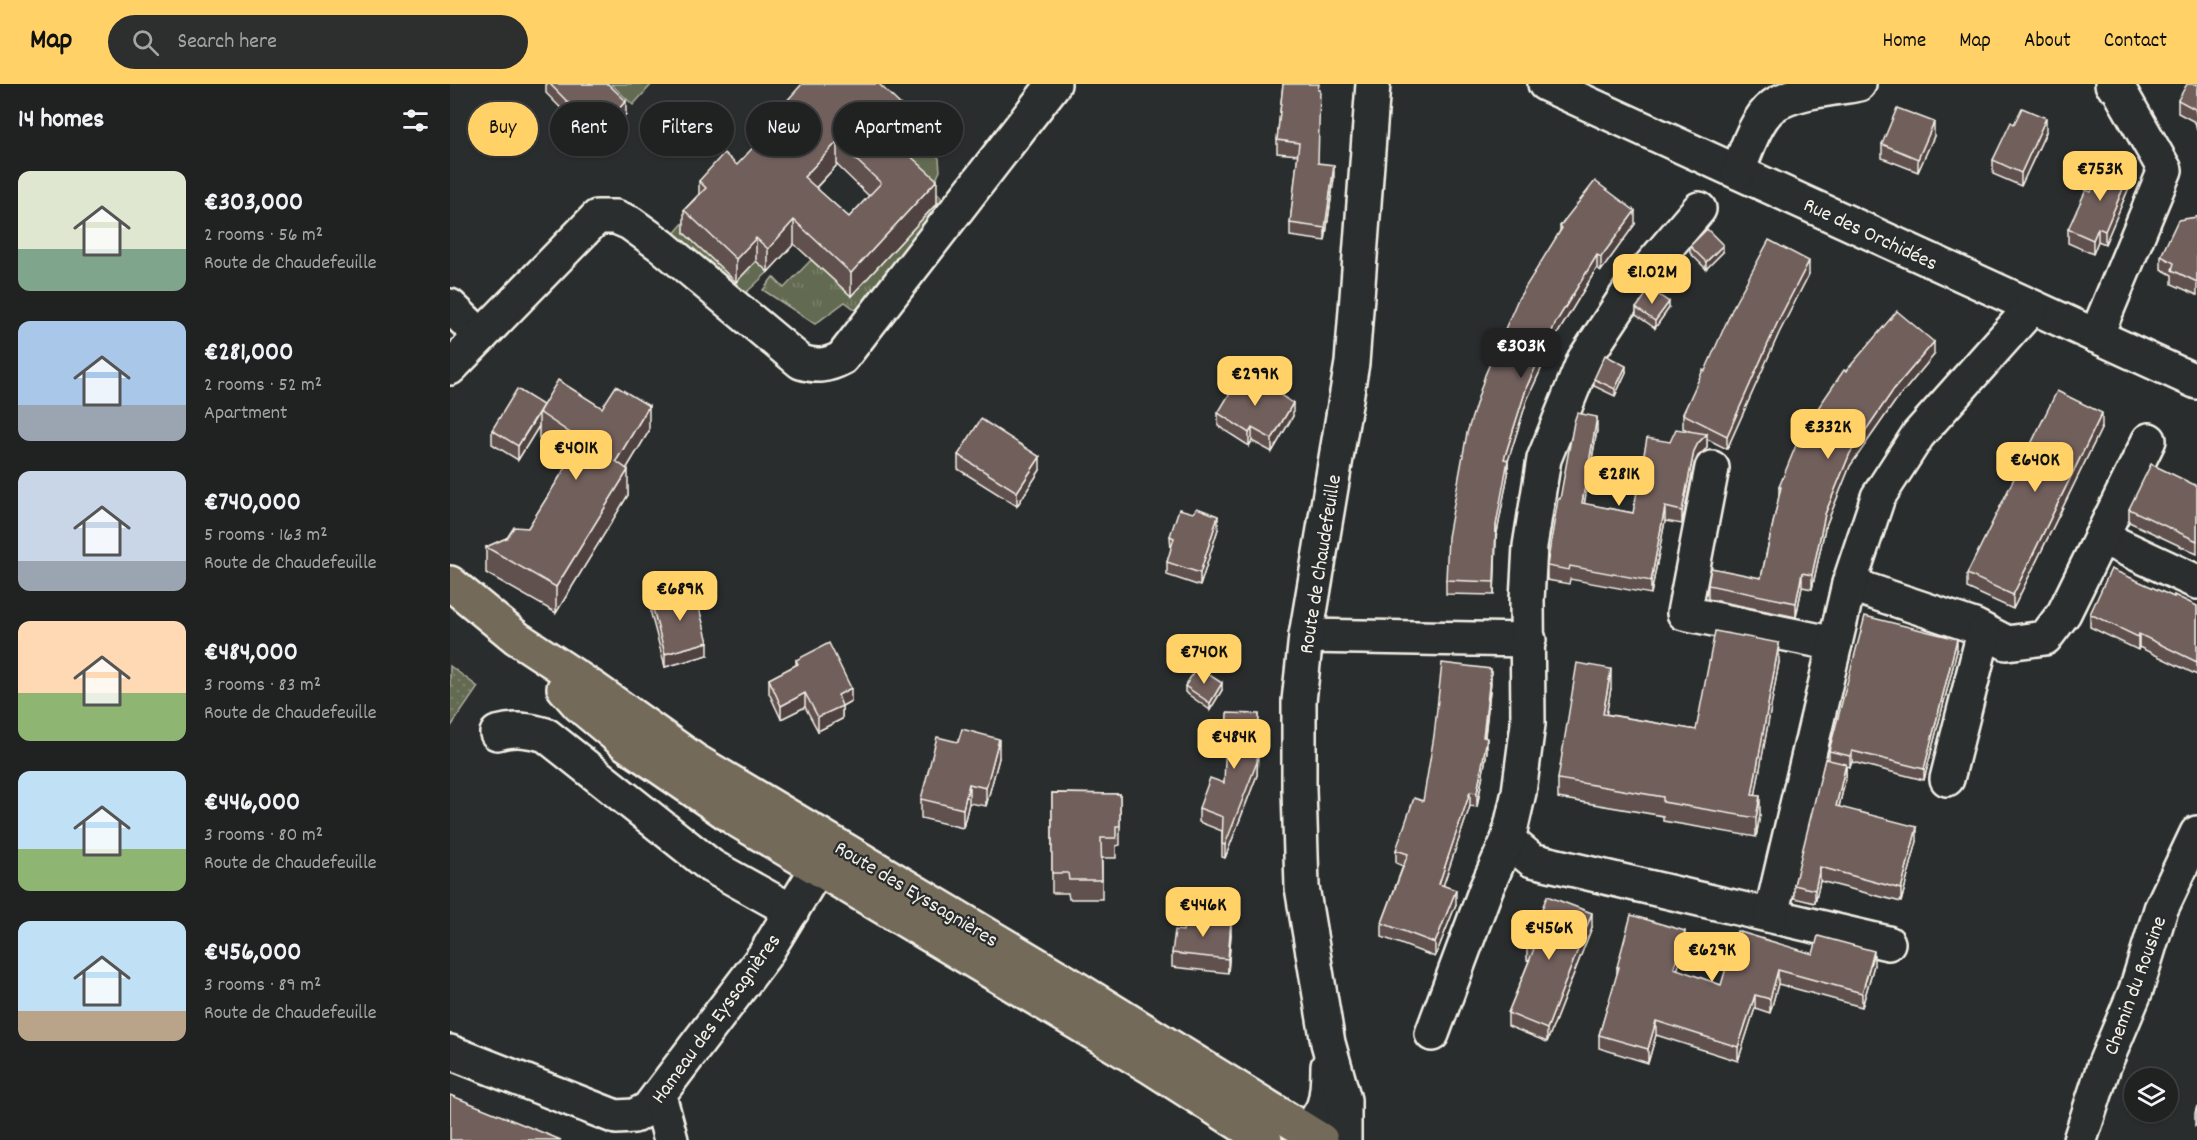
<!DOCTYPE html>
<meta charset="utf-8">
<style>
:root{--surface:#202222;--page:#2d2f2f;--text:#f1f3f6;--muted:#a2a4a5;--line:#3d3f40;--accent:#ffd166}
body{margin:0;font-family:Dekko,sans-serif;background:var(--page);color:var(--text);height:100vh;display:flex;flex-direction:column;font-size:22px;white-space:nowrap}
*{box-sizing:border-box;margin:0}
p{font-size:20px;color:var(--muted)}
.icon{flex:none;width:33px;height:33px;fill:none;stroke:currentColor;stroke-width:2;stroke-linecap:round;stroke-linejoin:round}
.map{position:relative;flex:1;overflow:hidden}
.panel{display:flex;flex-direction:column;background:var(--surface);width:450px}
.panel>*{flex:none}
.top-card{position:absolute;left:18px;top:18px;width:570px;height:54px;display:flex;gap:12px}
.buttons{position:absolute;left:1674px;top:984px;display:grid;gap:12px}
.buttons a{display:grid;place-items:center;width:54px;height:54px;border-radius:50%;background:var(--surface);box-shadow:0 2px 4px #0004,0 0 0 2px var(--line);font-size:30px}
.price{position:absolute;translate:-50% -51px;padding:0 14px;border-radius:12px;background:var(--accent);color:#111;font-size:20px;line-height:39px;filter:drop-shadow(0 2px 3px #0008)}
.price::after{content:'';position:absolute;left:50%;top:36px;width:18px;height:14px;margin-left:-9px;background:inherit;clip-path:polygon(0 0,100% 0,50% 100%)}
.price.selected{background:#222;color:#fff}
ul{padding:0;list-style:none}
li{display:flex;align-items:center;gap:18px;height:150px;padding:0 18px}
li span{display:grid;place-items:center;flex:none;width:168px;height:120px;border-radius:12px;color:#555}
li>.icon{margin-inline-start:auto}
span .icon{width:72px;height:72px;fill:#fffc;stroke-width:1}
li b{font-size:26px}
h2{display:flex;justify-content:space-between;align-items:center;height:72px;padding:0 18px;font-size:26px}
.pill{padding:0 21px;border-radius:27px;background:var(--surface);box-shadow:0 2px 4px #0004,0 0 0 2px var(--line);font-size:21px;line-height:54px}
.pill.selected{background:var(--accent);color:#111}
header{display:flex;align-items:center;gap:36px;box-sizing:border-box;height:84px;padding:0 30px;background:var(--accent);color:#111}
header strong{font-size:28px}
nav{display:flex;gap:33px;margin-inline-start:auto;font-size:21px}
.search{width:420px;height:54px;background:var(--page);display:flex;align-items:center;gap:15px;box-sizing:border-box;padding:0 21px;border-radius:33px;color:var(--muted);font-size:22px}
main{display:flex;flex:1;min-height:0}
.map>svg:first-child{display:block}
</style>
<header>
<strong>Map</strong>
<div class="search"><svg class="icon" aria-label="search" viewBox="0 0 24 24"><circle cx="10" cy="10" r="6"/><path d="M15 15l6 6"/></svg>Search here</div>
<nav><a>Home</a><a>Map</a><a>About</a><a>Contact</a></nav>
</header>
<main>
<section class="panel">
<h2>14 homes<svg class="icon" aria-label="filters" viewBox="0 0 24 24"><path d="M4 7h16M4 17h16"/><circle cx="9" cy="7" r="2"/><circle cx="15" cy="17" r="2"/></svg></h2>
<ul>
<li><span style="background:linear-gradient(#dfe7d0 65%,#7fa58c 0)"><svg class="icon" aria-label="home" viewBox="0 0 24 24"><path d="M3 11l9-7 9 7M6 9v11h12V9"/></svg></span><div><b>€303,000</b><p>2 rooms · 56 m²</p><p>Route de Chaudefeuille</p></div></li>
<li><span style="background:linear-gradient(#a9c7e8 70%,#9aa5b1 0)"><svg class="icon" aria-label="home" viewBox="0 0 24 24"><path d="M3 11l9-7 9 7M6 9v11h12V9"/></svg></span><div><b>€281,000</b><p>2 rooms · 52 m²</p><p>Apartment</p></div></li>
<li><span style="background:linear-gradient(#c9d6e8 75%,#9aa5b1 0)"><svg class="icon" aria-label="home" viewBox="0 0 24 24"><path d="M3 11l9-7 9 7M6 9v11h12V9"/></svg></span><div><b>€740,000</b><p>5 rooms · 163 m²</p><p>Route de Chaudefeuille</p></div></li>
<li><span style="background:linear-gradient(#ffd9b3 60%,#8fb573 0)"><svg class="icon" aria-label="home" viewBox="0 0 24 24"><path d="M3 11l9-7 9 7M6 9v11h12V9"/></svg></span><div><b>€484,000</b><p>3 rooms · 83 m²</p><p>Route de Chaudefeuille</p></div></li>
<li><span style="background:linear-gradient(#bfe0f5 65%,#8fb573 0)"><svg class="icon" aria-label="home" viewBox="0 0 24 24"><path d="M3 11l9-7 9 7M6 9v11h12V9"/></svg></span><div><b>€446,000</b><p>3 rooms · 80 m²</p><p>Route de Chaudefeuille</p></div></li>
<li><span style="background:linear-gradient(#bfe0f5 75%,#b9a48a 0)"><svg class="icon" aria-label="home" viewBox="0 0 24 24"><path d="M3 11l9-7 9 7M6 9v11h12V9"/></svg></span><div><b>€456,000</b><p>3 rooms · 89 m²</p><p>Route de Chaudefeuille</p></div></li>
</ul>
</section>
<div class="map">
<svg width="1747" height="1056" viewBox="0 0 1747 1056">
<defs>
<pattern id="grass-tufts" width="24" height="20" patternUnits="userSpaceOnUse" patternTransform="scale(1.5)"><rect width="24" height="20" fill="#626b51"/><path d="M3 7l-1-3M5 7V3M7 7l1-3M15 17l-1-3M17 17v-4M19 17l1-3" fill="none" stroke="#79816a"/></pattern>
<pattern id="garden-dots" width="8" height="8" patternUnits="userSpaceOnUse" patternTransform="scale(1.5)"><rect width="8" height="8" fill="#626b51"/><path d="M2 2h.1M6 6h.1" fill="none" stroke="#79816a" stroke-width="1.8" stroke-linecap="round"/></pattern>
</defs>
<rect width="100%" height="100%" fill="#2a2d2e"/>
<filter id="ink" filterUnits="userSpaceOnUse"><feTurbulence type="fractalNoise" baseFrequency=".0167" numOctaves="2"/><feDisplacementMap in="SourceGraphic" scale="12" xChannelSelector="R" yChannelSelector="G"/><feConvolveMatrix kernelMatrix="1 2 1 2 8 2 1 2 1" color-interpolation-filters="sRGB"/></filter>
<g filter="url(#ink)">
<g fill="url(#grass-tufts)" stroke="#abae9c" stroke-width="1.5">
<polygon points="465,52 489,74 490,87 482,104 496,117 411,230 395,218 365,240 313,206 323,193 334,204 361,176 401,212 440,77"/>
<polygon points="235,137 234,149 286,197 306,177 318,188 298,207 292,210 222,152"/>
</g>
<polygon fill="#626b51" stroke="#abae9c" stroke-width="1.5" points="161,0 202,0 183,21"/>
<polygon fill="url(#garden-dots)" stroke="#abae9c" stroke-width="1.5" points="0,582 28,603 0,644"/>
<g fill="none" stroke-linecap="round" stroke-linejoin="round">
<g stroke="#f4f1e8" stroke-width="38">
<g id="minor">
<polyline points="1095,0 1747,298"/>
<path d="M1288,88C1295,69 1306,34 1323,22C1343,7 1385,5 1409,0"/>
<polyline points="0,222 31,252"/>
<polyline points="1646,252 1715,86 1667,2 1662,0"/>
<path d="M0,284L147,133H166L180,139L212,162L351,278C367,283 377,282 392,274L604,0"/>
<polyline points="1262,384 1234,529 1385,560"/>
<polyline points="1651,453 1747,498"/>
<polyline points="1399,500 1524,542 1557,559 1595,554 1614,529 1699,356"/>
<polyline points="856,552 1079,556"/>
<path d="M47,649C65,644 79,646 96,651L261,782L342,827"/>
<polyline points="1497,695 1534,548"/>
<polyline points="1058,756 1082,776 1438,859"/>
<polyline points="1321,831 1399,500 1428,413 1468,351 1582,223"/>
<polyline points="982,950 1036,805 1058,756 1069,708 1078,640 1077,516 1080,462 1094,375 1134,276 1180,206 1249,125"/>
<polyline points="0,968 166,1033 184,1032 198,1025 314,872 367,785 370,772 367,756"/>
<polyline points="209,1011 221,1056"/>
<path d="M859,1056C858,1043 870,1033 874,1021C878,1008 878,995 878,982"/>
<polyline points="894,1056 894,1016 878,959 852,803 849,705 849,617 856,552 902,279 923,0"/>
<polyline points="1630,1056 1654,982 1686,906 1711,825 1747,749"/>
</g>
</g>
<g stroke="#f4f1e8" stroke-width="38">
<g id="major">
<polyline points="0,499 67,554 143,604 244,676 616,898 871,1056"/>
<polyline points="114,604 129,621 176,660 287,736 701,983 815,1056"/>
</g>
</g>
<use href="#minor" stroke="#2a2d2e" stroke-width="33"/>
<use href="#major" stroke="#736b5a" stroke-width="33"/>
</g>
<g fill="#61514f" stroke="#f4f1e8" stroke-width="1.5" fill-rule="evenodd">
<polygon points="96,0 158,0 176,30 147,61 96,9"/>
<polygon points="833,0 868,79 884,94 875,157 840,152 840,139 848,71 827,69 827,56"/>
<polygon points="1747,0 1747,47 1745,38 1728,29 1728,16"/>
<path d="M335,19L456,49L446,59L487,119L401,212L344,160L318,188L306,177L286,198L234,149V126L249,110V97L287,81L316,65L337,43L335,42ZM387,81L419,112L399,133L366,104Z"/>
<polygon points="1564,40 1596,48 1571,102 1543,90 1543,76"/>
<polygon points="1484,52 1468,88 1432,74 1432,60"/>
<polygon points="1680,101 1655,160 1648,157 1643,170 1618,159 1618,145 1641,108"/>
<polygon points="1747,133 1747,211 1722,200 1722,191 1711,185 1711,172"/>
<polygon points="1185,140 1151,187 1147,184 1106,252 1077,316 1058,377 1058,390 1046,454 1044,511 996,510 996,496 1110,146 1110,142"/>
<polygon points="1240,162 1273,168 1256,185 1240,169"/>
<polygon points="1359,190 1329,249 1277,365 1257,355 1257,364 1248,372 1244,380 1232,440 1215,437 1201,510 1120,495 1119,500 1097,496 1097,482 1110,415 1147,346 1134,420 1183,429 1220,358 1241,348 1233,344 1233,330 1255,287"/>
<polygon points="1186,224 1219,224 1205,244 1186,231"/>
<polygon points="1484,271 1444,319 1400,382 1375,444 1362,505 1352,503 1346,533 1258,515 1258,501 1311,494 1329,413 1329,403 1396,287"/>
<polygon points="1176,288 1165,312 1144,302 1144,295"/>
<polygon points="93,321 152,324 199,347 176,385 178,411 106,529 36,489 36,463 78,444 121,375 89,354 89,342 68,376 42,360 42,346"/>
<polygon points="768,329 843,332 822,368 802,357 799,362 768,342"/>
<polygon points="1652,343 1563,525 1517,504 1517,490"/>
<polygon points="508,371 590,386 567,422 508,385"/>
<polygon points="1747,402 1747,470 1679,438 1679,425"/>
<polygon points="768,445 750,502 717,491 717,478 721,466 720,452"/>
<polygon points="1724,513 1747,522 1747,591 1689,563 1688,566 1640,543 1640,530"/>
<polygon points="201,517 258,571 215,583 201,530"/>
<polygon points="1507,567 1474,696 1402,678 1400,683 1396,682 1396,693 1389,723 1467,757 1451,818 1370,797 1365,819 1344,814 1344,801 1379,676 1379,667"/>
<polygon points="346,576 401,617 392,622 392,635 368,647 355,623 331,635 319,609 319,595 346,581"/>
<polygon points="1329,578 1305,711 1310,731 1306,753 1213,737 1213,732 1108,714 1108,695 1161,604 1156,630 1246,646"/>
<polygon points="1041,598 1035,653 1037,667 1027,723 1020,722 993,802 1006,820 985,873 932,853 932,839 953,782 946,779 946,766"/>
<polygon points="735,602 772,606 760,626 735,608"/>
<polygon points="809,644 807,691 775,774 772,773 772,747 749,738 749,724 774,699"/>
<polygon points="549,674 536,722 519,719 513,744 471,734 471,715"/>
<polygon points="602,709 670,710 670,761 666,762 666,774 652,774 652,815 619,815 618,809 602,809"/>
<polygon points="1142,843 1097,958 1058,942 1058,929 1079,877 1077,876 1077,863"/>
<polygon points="781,850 778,889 722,883 722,869"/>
<polygon points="1235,860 1227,886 1271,901 1363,870 1424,881 1412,923 1328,900 1320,929 1305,924 1288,977 1206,951 1198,979 1149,964 1149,951 1167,892 1167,883"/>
<polygon points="1747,1022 1747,1042 1745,1042 1745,1029"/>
</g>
<g fill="#4f4240" stroke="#f4f1e8" stroke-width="1.5">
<polygon points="176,17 176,30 147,61 147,48"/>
<polygon points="456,26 456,49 435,72 435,49"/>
<polygon points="1596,34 1596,48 1571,102 1571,89"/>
<polygon points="1484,38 1484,52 1468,88 1468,75"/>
<polygon points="387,58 387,81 354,116 354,93"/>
<polygon points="884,81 884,94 875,157 875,144"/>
<polygon points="1680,88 1680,101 1655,160 1655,147"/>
<polygon points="487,96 487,119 401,212 401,189"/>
<polygon points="1185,127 1185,140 1151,187 1151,173"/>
<polygon points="344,136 344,160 318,188 318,165"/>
<polygon points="1648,144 1648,157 1643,170 1643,156"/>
<polygon points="306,154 306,177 286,198 286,175"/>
<polygon points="1273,161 1273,168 1256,185 1256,178"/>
<polygon points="1147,171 1147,184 1106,252 1077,316 1058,377 1058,390 1046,454 1044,511 1046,441 1054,375 1077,302 1106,238"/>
<polygon points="1359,177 1359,190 1329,249 1277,365 1277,352 1329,235"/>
<polygon points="1219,218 1219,224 1205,244 1205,237"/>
<polygon points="1484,258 1484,271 1444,319 1400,382 1375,444 1362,505 1362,491 1375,430 1400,369 1444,305"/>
<polygon points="1176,282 1176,288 1165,312 1165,305"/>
<polygon points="843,319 843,332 822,368 822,355"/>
<polygon points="199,322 199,347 166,402 166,377"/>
<polygon points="89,329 89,342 68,376 68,362"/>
<polygon points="1652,329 1652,343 1563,525 1563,511"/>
<polygon points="1147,333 1147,346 1132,433 1132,419"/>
<polygon points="802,344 802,357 799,362 799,349"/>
<polygon points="1257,350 1257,364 1248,372 1244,380 1232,440 1232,427 1244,367 1248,359"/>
<polygon points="590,373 590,386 567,422 567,408"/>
<polygon points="178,386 178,411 106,529 106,503"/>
<polygon points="1215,423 1215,437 1201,510 1201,497"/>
<polygon points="768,432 768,445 750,502 750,489"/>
<polygon points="1352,489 1352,503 1346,533 1346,519"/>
<polygon points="1689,550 1689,563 1688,566 1688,553"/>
<polygon points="1507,555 1507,567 1474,696 1474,685"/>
<polygon points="258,558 258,571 215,583 215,570"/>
<polygon points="1329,559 1329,578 1302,730 1302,711"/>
<polygon points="1041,585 1041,598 1033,667 1033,653"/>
<polygon points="1161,585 1161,604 1153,649 1153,630"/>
<polygon points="772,599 772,606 760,626 760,619"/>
<polygon points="401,604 401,617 392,622 392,635 368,647 368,633 388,611"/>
<polygon points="355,609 355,623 331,635 331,622"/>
<polygon points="809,630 807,691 775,774 775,761"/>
<polygon points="1037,654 1037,667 1027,723 1027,709"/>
<polygon points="549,655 549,674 536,722 536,704"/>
<polygon points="1402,667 1402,678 1400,683 1400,672"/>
<polygon points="1396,680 1396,693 1386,735 1386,722"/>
<polygon points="519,700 519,719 513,744 513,725"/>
<polygon points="1020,708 1020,722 989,814 989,800"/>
<polygon points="1310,712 1310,731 1306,753 1306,734"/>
<polygon points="1467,743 1467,757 1451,818 1451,805"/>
<polygon points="1370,783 1370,797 1365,819 1365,806"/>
<polygon points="1006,806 1006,820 985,873 985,859"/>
<polygon points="1142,829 1142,843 1097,958 1097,945"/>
<polygon points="781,837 781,850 778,889 778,875"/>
<polygon points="1235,847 1235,860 1224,898 1224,884"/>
<polygon points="1424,867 1424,881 1412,923 1412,909"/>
<polygon points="1328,886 1328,900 1320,929 1320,915"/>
<polygon points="1305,911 1305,924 1288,977 1288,963"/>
<polygon points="1206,937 1206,951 1198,979 1198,965"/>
</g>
<g fill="#715e5c" stroke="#f4f1e8" stroke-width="1.5" fill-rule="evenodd">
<polygon points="100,0 158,0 176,17 147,48"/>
<path d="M352,0H429L456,26L435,49L487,96L401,189L344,136L318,165L306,154L286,175L234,126L256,104L249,97L274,69L287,81L308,58L316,65L348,31L335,19ZM387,58L431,99L399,133L354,93Z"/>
<polygon points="833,0 869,0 868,6 870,6 868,79 884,81 875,144 840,139 849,59 827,56"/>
<polygon points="1737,0 1747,0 1747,34 1745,25 1728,16"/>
<polygon points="1447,24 1484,38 1468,75 1432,60"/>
<polygon points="1572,24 1596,34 1571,89 1543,76 1561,38 1564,40"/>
<polygon points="1654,77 1680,88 1655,147 1648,144 1643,156 1618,145 1636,106 1641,108"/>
<polygon points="1145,97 1185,127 1151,173 1147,171 1106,238 1077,302 1054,375 1058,376 1046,441 1044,498 996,496 998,453 1017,349 1035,291 1068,215 1112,144 1110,142"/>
<polygon points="1747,133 1747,198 1722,186 1724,179 1711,172 1728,136"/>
<polygon points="1257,145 1273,161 1256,178 1240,162"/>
<polygon points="1319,156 1359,177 1329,235 1277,352 1233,330 1253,286 1255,287 1284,221"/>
<polygon points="1200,205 1219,218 1205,237 1186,224"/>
<polygon points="1447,227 1484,258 1444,305 1400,369 1375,430 1362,491 1352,489 1346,519 1258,501 1261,484 1311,494 1331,403 1329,403 1351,349 1394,286 1396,287"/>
<polygon points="1155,271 1176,282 1165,305 1144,295"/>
<polygon points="793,287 843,319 822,355 802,344 799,349 768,329"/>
<polygon points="108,296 152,324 166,302 199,322 166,377 178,386 106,503 36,463 57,454 64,443 78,444 132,357 89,328"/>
<polygon points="67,305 93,321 68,362 42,346"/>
<polygon points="1607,307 1652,329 1563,511 1517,490"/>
<polygon points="1127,329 1147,333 1132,419 1183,429 1197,354 1220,358 1226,345 1257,350 1248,359 1244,367 1232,427 1215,423 1201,497 1120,482 1119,486 1097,482 1108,415 1110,415 1124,338"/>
<polygon points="531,335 590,373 567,408 508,371"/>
<polygon points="1701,380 1747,402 1747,457 1679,425"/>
<polygon points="747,424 768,432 750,489 717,478 724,454 720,452 729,425 743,429"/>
<polygon points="1661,485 1724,513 1724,511 1747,522 1747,578 1689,550 1688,553 1640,530"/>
<polygon points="244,505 258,558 215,570 201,517"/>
<polygon points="1415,532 1507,555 1474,685 1402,667 1400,672 1379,667"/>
<polygon points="1265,547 1329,559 1302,711 1310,712 1306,734 1213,718 1213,713 1108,695 1127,579 1161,585 1153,630 1246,646"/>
<polygon points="379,559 401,604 388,611 392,622 368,633 355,609 331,622 319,595 348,580 346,576"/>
<polygon points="992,579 1041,585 1033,653 1037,654 1027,709 1020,708 989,800 1006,806 985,859 932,839 958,770 946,766 964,714 973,717 984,652"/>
<polygon points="747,583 772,599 760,619 735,602"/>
<polygon points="777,629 809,630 807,678 775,761 772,760 773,733 749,724 760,694 774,699"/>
<polygon points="512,645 549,655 536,704 519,700 513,725 471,715 487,653 508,658"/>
<polygon points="1375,675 1396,680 1386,722 1467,743 1451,805 1370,783 1365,806 1344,801"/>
<polygon points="602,709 670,710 670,742 666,742 666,754 651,754 652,796 619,796 618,789 602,789"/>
<polygon points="1097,812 1142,829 1097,945 1058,929 1084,865 1077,863"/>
<polygon points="734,831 781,837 778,875 722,869 725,846 733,847"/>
<polygon points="1181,831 1235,847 1224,884 1271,901 1287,847 1363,870 1368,852 1424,867 1412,909 1328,886 1320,915 1305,911 1288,963 1206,937 1198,965 1149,951 1169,883 1167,883"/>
<polygon points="0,1011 111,1056 0,1056"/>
</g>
</g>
<g text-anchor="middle" stroke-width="4.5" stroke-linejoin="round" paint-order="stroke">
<g font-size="21" fill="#f4f1e8" stroke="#2a2d2e">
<text transform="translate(1421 149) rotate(25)" y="7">Rue des Orchidées</text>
<text transform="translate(869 480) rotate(-81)" y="7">Route de Chaudefeuille</text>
<text transform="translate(467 809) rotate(31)" y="7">Route des Eyssagnières</text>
<text transform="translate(1684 901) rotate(-70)" y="7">Chemin du Rousine</text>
<text transform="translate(265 934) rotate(-54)" y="7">Hameau des Eyssagnières</text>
</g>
</g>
</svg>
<div class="buttons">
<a><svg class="icon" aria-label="layers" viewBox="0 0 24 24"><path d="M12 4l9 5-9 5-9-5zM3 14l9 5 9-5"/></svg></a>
</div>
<b class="price" style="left:1650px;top:118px">€753K</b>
<b class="price" style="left:1202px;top:221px">€1.02M</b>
<b class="price selected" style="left:1071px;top:295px">€303K</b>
<b class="price" style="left:805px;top:323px">€299K</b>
<b class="price" style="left:1378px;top:376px">€332K</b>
<b class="price" style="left:126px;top:397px">€401K</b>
<b class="price" style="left:1585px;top:409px">€640K</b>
<b class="price" style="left:1169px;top:423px">€281K</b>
<b class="price" style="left:230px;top:538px">€689K</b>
<b class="price" style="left:754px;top:601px">€740K</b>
<b class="price" style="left:784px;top:686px">€484K</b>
<b class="price" style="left:753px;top:854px">€446K</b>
<b class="price" style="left:1099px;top:877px">€456K</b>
<b class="price" style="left:1262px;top:899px">€629K</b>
<div class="top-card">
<a class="pill selected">Buy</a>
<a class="pill">Rent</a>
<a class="pill">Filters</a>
<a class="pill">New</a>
<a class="pill">Apartment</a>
</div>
</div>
</main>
